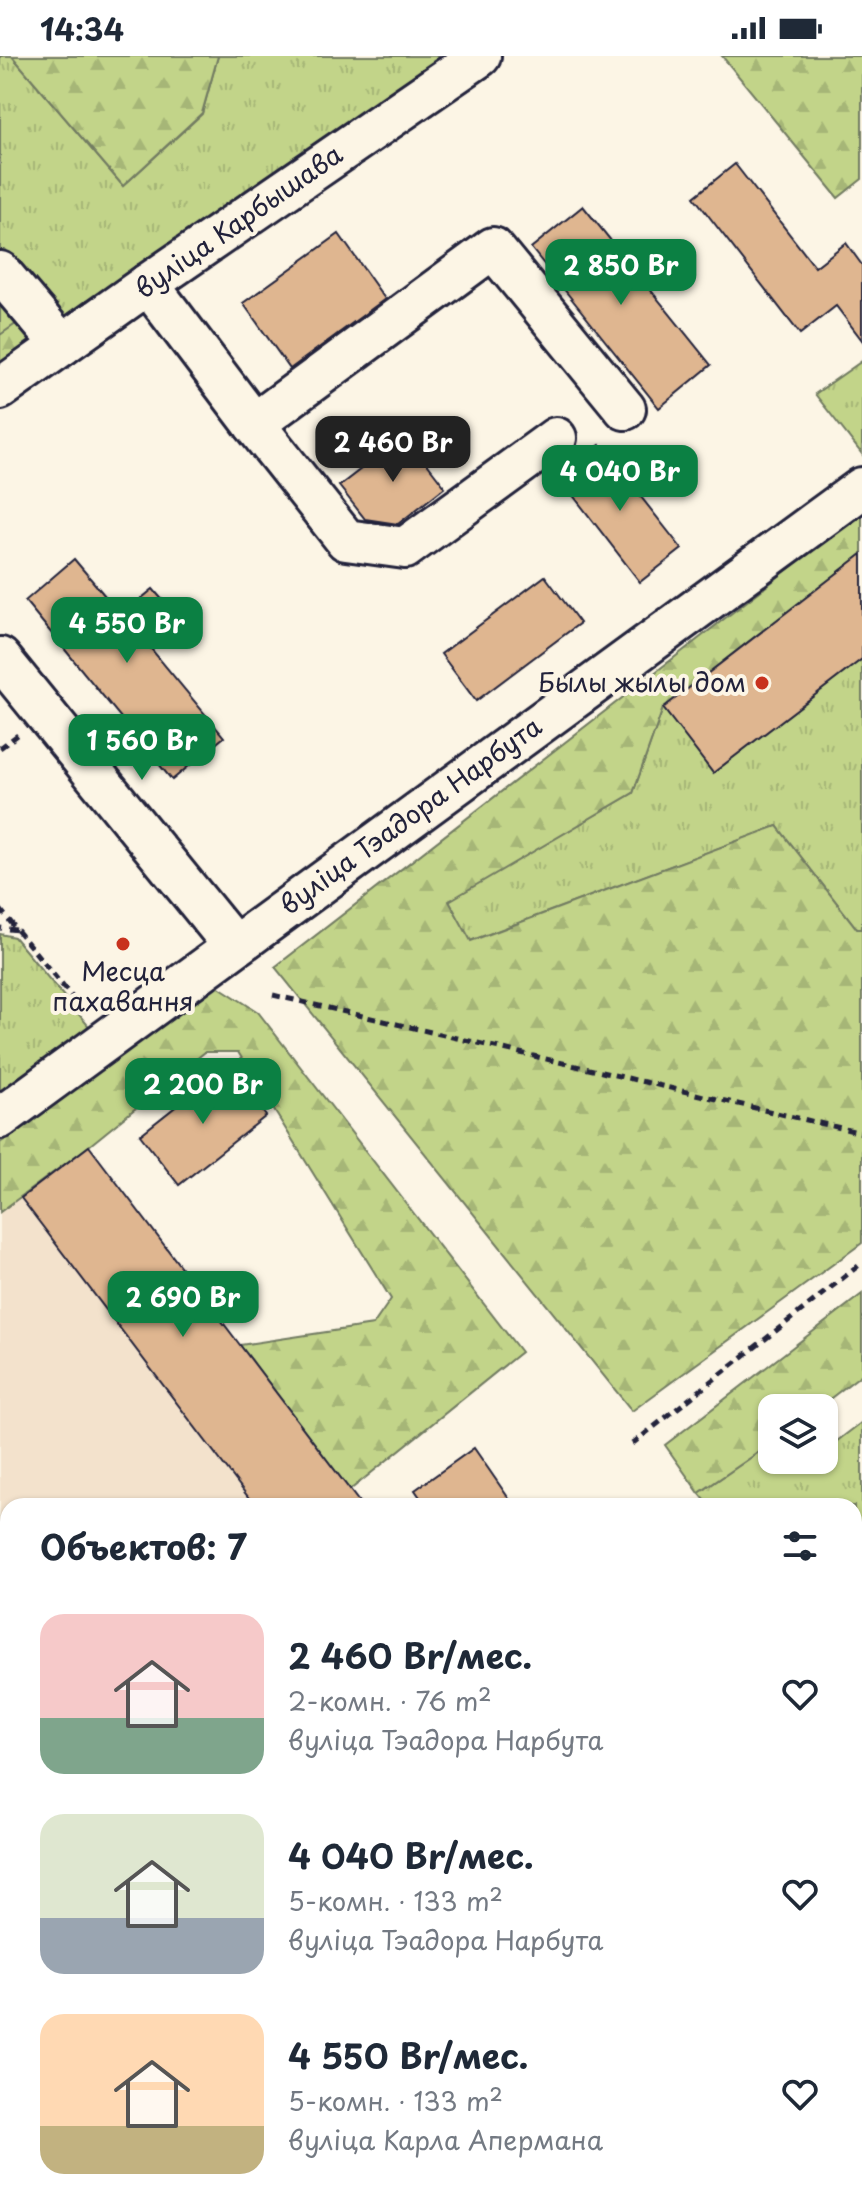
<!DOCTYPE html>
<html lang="ru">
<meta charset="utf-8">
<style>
:root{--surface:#fff;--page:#f2f2f3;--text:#1f2937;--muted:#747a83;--accent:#0b8043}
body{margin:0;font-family:"Playpen Sans",sans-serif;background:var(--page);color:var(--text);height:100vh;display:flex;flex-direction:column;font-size:30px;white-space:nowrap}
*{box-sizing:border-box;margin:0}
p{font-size:26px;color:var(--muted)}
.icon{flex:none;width:44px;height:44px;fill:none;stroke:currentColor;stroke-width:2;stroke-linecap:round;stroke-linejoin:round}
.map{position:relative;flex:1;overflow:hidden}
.panel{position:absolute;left:0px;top:1442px;width:862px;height:714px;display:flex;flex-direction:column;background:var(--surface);border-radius:24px 24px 0 0;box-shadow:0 2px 6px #0004}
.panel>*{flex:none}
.tools{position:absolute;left:758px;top:1338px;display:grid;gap:16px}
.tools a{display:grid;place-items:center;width:80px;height:80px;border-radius:16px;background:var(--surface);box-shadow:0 2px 6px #0004;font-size:40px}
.price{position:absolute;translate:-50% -68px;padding:0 18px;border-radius:16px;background:var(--accent);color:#fff;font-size:26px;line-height:52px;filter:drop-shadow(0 2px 4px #0008)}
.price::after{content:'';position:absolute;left:50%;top:48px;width:24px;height:18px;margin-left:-12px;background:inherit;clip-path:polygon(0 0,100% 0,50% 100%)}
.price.active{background:#222;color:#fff}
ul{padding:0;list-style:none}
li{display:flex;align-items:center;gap:24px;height:200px;padding:0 40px}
li span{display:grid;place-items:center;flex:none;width:224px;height:160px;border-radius:24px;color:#555}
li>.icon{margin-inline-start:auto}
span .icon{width:96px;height:96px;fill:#fffc;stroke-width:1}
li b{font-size:34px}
h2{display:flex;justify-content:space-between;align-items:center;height:96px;padding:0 40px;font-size:34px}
.status{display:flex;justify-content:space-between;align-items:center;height:56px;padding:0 40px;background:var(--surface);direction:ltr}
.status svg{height:22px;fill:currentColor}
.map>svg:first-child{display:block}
</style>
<div class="status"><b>14:34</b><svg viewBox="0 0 49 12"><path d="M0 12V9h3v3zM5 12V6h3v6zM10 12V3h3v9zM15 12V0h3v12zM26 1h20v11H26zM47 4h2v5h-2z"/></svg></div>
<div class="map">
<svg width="862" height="2155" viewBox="0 0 862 2155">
<defs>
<pattern id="grass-tufts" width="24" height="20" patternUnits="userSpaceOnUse" patternTransform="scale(2)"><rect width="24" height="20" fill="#c2d489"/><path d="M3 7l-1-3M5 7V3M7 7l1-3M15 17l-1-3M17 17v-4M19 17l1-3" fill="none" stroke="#a6b677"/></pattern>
<pattern id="forest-firs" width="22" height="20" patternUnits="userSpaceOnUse" patternTransform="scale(2)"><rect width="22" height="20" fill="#c2d489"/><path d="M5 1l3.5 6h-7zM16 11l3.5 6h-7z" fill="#a6b677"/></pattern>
</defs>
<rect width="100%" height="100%" fill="#fcf5e5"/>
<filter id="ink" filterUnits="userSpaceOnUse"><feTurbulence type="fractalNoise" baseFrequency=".0125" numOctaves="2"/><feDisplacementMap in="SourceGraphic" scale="16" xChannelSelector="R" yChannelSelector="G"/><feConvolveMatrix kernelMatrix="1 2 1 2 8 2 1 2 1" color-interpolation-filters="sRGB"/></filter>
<g filter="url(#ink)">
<polygon fill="#f3e2cc" points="89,1090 362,1450 8,1450 8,2148 552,2148 543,2155 0,2155 0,1156"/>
<g fill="url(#grass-tufts)" stroke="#727b62" stroke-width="2">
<polygon points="0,0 12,0 123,130 202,58 218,0 455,0 0,317"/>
<polygon points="862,305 862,398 815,338"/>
<polygon points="862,603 862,873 858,874 777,770 470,885 448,844 633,737 663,652 713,717"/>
<polygon points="0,878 14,881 92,974 0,1038"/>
<polygon points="862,1366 862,1631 854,1622 854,1450 710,1450 699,1437 772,1387 772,1404 792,1404 800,1413 813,1404 824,1404 824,1395"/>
<polygon points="862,2118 862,2155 766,2155 784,2148 854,2148 854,2121"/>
</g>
<g fill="url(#forest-firs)" stroke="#727b62" stroke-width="2">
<polygon points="12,0 218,0 202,57 123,130"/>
<polygon points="722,0 862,0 862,123 838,142"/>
<polygon points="23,263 40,290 0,317 0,279"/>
<polygon points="862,456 862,498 663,652 633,737 449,845 471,885 777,770 857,873 862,873 862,1187 632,1355 275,911"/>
<polygon points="216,929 258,956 521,1296 350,1434 240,1289 373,1269 391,1243 238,996 205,996 89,1090 0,1156 0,1087"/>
<polygon points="862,1238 862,1318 818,1352 772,1352 772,1387 699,1437 665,1389"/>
<polygon points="862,1905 862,2118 854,2121 854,1915"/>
<polygon points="552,2148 784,2148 766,2155 543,2155"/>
</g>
<g fill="#dfb690" stroke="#22223b" stroke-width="2">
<polygon points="735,108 815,211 846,187 862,209 862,284 836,250 800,278 694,141"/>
<polygon points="583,150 711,309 659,352 531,192"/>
<polygon points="339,178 385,243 290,313 243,247"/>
<polygon points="405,379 445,431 398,468 365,463 339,430"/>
<polygon points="600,389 682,493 640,526 558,420"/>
<polygon points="862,498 862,603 713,717 663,652"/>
<polygon points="74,503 121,559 153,533 178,562 147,588 224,681 172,724 25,545"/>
<polygon points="545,520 580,567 476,645 441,598"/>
<polygon points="227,1010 266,1060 179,1129 140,1079"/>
<polygon points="89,1090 240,1289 362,1450 255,1450 21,1142"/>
<polygon points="474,1392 514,1450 426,1450 415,1434"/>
</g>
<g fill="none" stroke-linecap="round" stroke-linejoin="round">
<g stroke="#22223b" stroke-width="46">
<g id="minor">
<polyline points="0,216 62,289"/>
<polyline points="148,228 254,368 493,192 625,353"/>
<polyline points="0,333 148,228 480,0"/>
<polyline points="254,368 346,484 405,492 556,382"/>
<polyline points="0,602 234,890"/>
<polyline points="0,1062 862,432"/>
<polyline points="306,2155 317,2148"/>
</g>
</g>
<g stroke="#22223b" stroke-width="5" stroke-dasharray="8 6" stroke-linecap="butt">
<polyline points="0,692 19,678"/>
<polyline points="0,853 17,874 0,872"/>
<polyline points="17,874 85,957"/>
<polyline points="273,939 862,1077"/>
<polyline points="632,1388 862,1207"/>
</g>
<use href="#minor" stroke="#fcf5e5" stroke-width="40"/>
</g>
</g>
<g fill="#c8321e" stroke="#fcf5e5" stroke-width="3">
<circle cx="762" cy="627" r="8"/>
<circle cx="123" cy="888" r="8"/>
</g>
<g text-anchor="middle" stroke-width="8" stroke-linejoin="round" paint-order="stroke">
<g font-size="26" fill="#22223b" stroke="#fcf5e5">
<text transform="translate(239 166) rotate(-35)" y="9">вуліца Карбышава</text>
<text transform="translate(411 760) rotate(-36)" y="9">вуліца Тэадора Нарбута</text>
</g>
<g font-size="26" fill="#22223b" stroke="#fcf5e5" text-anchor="end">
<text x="746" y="636">Былы жылы дом</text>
<text x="123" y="925" text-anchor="middle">Месца<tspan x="123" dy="30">пахавання</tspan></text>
</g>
</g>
</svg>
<div class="tools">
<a><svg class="icon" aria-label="layers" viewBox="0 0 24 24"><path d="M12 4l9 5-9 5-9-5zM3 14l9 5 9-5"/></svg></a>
</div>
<b class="price" style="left:621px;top:251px">2 850 Br</b>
<b class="price active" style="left:393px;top:428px">2 460 Br</b>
<b class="price" style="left:620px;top:457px">4 040 Br</b>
<b class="price" style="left:127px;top:609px">4 550 Br</b>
<b class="price" style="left:142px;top:726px">1 560 Br</b>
<b class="price" style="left:203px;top:1070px">2 200 Br</b>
<b class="price" style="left:183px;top:1283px">2 690 Br</b>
<section class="panel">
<h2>Объектов: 7<svg class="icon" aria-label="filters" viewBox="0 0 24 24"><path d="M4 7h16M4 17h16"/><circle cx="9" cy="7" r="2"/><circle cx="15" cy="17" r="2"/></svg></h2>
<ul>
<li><span style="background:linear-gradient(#f6c9c9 65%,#7fa58c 0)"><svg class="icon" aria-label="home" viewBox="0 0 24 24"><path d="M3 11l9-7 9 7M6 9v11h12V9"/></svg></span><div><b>2 460 Br/мес.</b><p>2-комн. · 76 m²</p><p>вуліца Тэадора Нарбута</p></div><svg class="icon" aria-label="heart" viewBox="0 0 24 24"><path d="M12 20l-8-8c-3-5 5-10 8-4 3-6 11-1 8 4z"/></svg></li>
<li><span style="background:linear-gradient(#dfe7d0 65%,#9aa5b1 0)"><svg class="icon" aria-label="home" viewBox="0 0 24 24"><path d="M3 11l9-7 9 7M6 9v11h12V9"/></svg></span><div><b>4 040 Br/мес.</b><p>5-комн. · 133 m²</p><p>вуліца Тэадора Нарбута</p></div><svg class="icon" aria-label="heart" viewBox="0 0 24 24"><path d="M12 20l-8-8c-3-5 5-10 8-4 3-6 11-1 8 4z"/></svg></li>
<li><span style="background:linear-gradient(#ffd9b3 70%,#c2b280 0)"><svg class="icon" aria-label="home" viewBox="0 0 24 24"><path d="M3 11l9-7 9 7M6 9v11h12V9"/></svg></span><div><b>4 550 Br/мес.</b><p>5-комн. · 133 m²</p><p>вуліца Карла Апермана</p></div><svg class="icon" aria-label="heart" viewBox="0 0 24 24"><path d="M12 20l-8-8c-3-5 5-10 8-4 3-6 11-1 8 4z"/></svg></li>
</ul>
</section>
</div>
